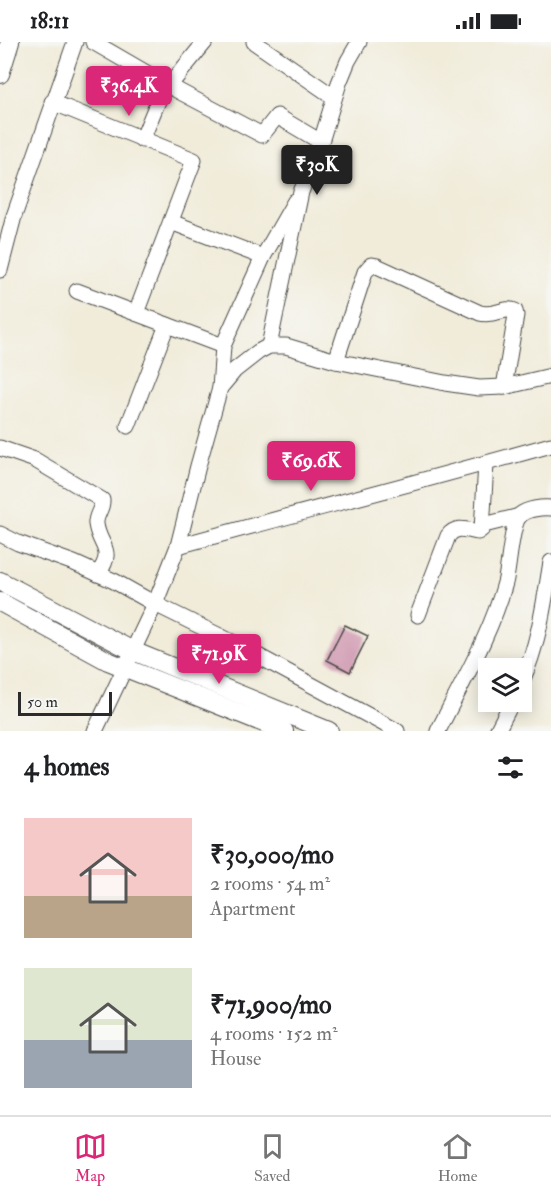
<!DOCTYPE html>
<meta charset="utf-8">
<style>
:root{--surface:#fff;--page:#f2f2f2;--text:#202124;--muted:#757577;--line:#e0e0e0;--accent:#db2777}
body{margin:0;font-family:"IM FELL Double Pica",serif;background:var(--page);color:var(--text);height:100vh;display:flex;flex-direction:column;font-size:22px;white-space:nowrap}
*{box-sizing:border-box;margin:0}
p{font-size:20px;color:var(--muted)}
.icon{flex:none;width:33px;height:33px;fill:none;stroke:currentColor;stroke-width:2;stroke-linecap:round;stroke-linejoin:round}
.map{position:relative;height:689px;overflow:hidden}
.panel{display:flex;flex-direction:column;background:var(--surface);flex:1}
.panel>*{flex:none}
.buttons{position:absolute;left:478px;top:616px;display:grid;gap:12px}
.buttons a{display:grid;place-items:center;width:54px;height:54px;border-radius:0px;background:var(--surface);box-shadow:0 3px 15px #0003;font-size:30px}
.scale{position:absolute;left:18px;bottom:15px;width:94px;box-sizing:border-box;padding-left:6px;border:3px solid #2b2b2b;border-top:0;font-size:16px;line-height:21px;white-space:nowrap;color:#2b2b2b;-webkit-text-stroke:4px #f6f6f2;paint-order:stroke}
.price{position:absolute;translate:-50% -51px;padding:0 14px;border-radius:6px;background:var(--accent);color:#fff;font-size:20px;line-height:39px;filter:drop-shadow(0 2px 3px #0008)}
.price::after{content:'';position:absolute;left:50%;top:36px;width:18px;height:14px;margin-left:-9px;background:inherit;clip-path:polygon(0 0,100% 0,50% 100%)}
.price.on{background:#222;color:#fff}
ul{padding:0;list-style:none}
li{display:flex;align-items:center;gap:18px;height:150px;padding:0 24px}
li span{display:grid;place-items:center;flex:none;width:168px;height:120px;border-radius:0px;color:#555}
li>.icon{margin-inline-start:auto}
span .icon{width:72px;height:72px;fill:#fffc;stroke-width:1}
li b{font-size:26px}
h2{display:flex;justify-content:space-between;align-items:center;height:72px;padding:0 24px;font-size:26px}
.status{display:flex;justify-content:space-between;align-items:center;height:42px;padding:0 30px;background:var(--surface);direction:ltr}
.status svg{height:16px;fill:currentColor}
.tabs{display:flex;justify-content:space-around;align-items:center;height:84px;border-top:2px solid var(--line);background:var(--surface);font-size:16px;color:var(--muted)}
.tabs a{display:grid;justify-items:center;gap:3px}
.tabs .on{color:var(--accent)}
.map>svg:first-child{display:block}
</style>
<div class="status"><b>18:11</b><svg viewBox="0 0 49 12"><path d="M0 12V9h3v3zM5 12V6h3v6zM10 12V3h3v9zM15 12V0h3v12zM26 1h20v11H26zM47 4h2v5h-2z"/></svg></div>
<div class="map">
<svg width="551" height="689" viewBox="0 0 551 689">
<rect width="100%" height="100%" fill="#f6f6f2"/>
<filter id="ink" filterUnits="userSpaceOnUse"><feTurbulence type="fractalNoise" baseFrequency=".0167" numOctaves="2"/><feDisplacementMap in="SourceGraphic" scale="12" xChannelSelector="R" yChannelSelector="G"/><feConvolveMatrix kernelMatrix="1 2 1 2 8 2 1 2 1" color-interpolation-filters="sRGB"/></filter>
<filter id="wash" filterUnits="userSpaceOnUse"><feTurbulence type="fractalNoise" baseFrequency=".008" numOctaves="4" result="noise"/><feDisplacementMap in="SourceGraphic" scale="24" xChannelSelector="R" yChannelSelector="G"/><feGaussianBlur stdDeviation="1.35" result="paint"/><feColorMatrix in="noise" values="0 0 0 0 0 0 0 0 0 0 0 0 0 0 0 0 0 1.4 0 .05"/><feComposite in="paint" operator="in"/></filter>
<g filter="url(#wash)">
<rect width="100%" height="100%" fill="#f1ecda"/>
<g id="blocks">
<polygon fill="#d3a0b6" points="345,583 368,594 350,630 327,618"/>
</g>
</g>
<g filter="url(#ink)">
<use href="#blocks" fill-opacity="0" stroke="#494845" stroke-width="1.5"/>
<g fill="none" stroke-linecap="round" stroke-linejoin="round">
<g stroke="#494845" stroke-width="17">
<g id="minor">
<polyline points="93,0 169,44 262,93 277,74 321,100"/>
<polyline points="254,0 334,55"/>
<polyline points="169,44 205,0"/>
<polyline points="52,60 194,118 136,271"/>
<polyline points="142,98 165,42"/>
<polyline points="171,180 263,215"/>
<polyline points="0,228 14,174 75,0"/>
<polyline points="77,249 223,304"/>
<polyline points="269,304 301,150 320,103 339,41 348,19 359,0"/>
<path d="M336,319L365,230L371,223L377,224L480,271C494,275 505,264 515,269L516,273L504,345"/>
<polyline points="220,346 223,304 263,215 295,159"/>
<polyline points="128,384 167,283"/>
<path d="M0,406L35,418L102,458C103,467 95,473 96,482C99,505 116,507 98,532"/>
<polyline points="484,483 520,474"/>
<polyline points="0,492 18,501 74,521 114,539 155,562 234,601 397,689"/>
<polyline points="178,504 198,424 220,346 235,328 258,310 269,304 286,304 336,319 445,341 479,346 504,345 551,334"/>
<path d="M418,573L448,494C456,483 467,488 478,490L482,487L486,422"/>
<path d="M522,639C539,601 544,561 551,520"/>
<path d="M95,689L155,562L178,504C302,470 427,438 551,403"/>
<path d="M438,689C462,641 491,592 505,541C509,527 511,482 520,473C527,467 542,465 551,466"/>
<polyline points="497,689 512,660"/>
</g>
</g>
<g stroke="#494845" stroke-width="20">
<g id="major">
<polyline points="0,32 10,0"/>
<polyline points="0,539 133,609 329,689"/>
<polyline points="0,560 108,619 284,689"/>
</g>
</g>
<use href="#minor" stroke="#fff" stroke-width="15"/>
<use href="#major" stroke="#fff" stroke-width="18"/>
</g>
</g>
</svg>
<div class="buttons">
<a><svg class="icon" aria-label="layers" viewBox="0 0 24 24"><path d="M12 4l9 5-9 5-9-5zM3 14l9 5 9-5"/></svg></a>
</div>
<div class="scale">50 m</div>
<b class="price" style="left:129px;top:75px">₹36.4K</b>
<b class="price on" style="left:317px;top:154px">₹30K</b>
<b class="price" style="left:311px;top:450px">₹69.6K</b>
<b class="price" style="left:219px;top:643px">₹71.9K</b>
</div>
<section class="panel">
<h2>4 homes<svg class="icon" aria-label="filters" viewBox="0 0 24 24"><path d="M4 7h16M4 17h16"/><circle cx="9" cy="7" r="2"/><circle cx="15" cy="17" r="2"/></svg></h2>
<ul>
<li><span style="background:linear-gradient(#f6c9c9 65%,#b9a48a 0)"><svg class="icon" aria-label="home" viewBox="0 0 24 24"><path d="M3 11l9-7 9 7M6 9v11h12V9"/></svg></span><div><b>₹30,000/mo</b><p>2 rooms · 54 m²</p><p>Apartment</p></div></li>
<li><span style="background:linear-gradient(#dfe7d0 60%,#9aa5b1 0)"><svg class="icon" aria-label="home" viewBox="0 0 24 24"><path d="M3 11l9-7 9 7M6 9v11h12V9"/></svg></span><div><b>₹71,900/mo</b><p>4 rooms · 152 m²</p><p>House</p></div></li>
</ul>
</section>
<nav class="tabs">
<a class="on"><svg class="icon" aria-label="map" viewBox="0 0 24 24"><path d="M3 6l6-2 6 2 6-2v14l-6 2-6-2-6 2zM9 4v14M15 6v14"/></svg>Map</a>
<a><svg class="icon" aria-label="saved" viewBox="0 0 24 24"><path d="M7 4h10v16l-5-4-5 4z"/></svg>Saved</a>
<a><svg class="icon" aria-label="home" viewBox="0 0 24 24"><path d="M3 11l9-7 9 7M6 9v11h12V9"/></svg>Home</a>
</nav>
